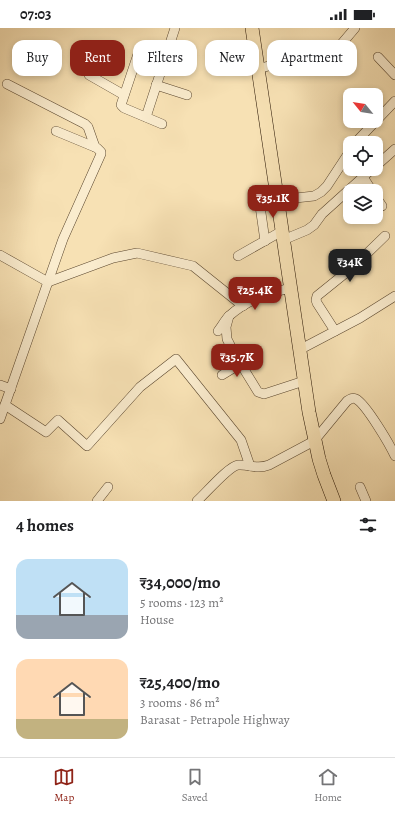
<!DOCTYPE html>
<meta charset="utf-8">
<style>
:root{--surface:#fff;--page:#f2f2f2;--text:#202124;--muted:#757577;--line:#e0e0e0;--accent:#8f2418}
body{margin:0;font-family:Alegreya,serif;background:var(--page);color:var(--text);height:100vh;display:flex;flex-direction:column;font-size:15px;white-space:nowrap}
*{box-sizing:border-box;margin:0}
p{font-size:13px;color:var(--muted)}
.icon{flex:none;width:22px;height:22px;fill:none;stroke:currentColor;stroke-width:2;stroke-linecap:round;stroke-linejoin:round}
.map{position:relative;height:473px;overflow:hidden}
.details{display:flex;flex-direction:column;background:var(--surface);flex:1}
.details>*{flex:none}
.guide{position:absolute;left:12px;top:12px;width:371px;height:36px;display:flex;gap:8px}
.needle{width:26px;rotate:300deg}
.tools{position:absolute;left:343px;top:60px;display:grid;gap:8px}
.tools a{display:grid;place-items:center;width:40px;height:40px;border-radius:8px;background:var(--surface);box-shadow:0 2px 6px #0003;font-size:20px}
.price{position:absolute;translate:-50% -34px;padding:0 9px;border-radius:8px;background:var(--accent);color:#fff;font-size:13px;line-height:26px;filter:drop-shadow(0 1px 2px #0008)}
.price::after{content:'';position:absolute;left:50%;top:24px;width:12px;height:9px;margin-left:-6px;background:inherit;clip-path:polygon(0 0,100% 0,50% 100%)}
.price.selected{background:#222;color:#fff}
ul{padding:0;list-style:none}
li{display:flex;align-items:center;gap:12px;height:100px;padding:0 16px}
li span{display:grid;place-items:center;flex:none;width:112px;height:80px;border-radius:12px;color:#555}
li>.icon{margin-inline-start:auto}
span .icon{width:48px;height:48px;fill:#fffc;stroke-width:1}
li b{font-size:17px}
h2{display:flex;justify-content:space-between;align-items:center;height:48px;padding:0 16px;font-size:17px}
.chip{padding:0 14px;border-radius:12px;background:var(--surface);box-shadow:0 2px 6px #0003;font-size:14px;line-height:36px}
.chip.selected{background:var(--accent);color:#fff}
.status{display:flex;justify-content:space-between;align-items:center;height:28px;padding:0 20px;background:var(--surface);direction:ltr}
.status svg{height:11px;fill:currentColor}
.menu{display:flex;justify-content:space-around;align-items:center;height:56px;border-top:1px solid var(--line);background:var(--surface);font-size:11px;color:var(--muted)}
.menu a{display:grid;justify-items:center;gap:2px}
.menu .selected{color:var(--accent)}
.map>svg:first-child{display:block}
</style>
<div class="status"><b>07:03</b><svg viewBox="0 0 49 12"><path d="M0 12V9h3v3zM5 12V6h3v6zM10 12V3h3v9zM15 12V0h3v12zM26 1h20v11H26zM47 4h2v5h-2z"/></svg></div>
<div class="map">
<svg width="395" height="473" viewBox="0 0 395 473">
<rect width="100%" height="100%" fill="#f7e1b4"/>
<filter id="stains"><feTurbulence type="fractalNoise" baseFrequency=".005" numOctaves="4"/><feColorMatrix values="0 0 0 0 .2 0 0 0 0 .09 0 0 0 0 .02 0 0 0 .5 -.17"/></filter>
<radialGradient id="worn" r=".72"><stop offset=".6" stop-color="#630" stop-opacity="0"/><stop offset="1" stop-color="#630" stop-opacity=".3"/></radialGradient>
<g fill="none" stroke-linecap="round" stroke-linejoin="round">
<g stroke="#5a462e" stroke-width="10">
<g id="minor">
<polyline points="338,20 355,0"/>
<polyline points="378,29 395,47"/>
<polyline points="258,41 296,30"/>
<polyline points="89,47 124,67"/>
<polyline points="7,56 85,96 88,99 95,119"/>
<polyline points="156,57 187,67"/>
<polyline points="146,89 175,0"/>
<polyline points="162,96 124,80 121,77 139,23 141,21 144,21 165,28"/>
<polyline points="355,115 395,73"/>
<polyline points="376,138 395,121"/>
<polyline points="363,149 372,163"/>
<polyline points="376,169 382,178"/>
<polyline points="259,171 265,213"/>
<polyline points="277,172 314,168 321,164 327,158 350,123"/>
<polyline points="283,212 307,202 314,197 322,186 372,141"/>
<polyline points="0,227 48,254 113,230 137,225 193,238 243,278"/>
<polyline points="238,228 282,203"/>
<polyline points="229,288 226,299 227,311 234,325 258,364 264,366 304,353"/>
<path d="M218,303C222,298 225,292 229,288C248,271 267,266 290,260"/>
<polyline points="335,303 317,275 316,272 317,268 353,239 385,208"/>
<polyline points="299,322 360,290 395,268"/>
<polyline points="222,347 240,336"/>
<polyline points="0,357 11,361"/>
<polyline points="5,377 46,404 58,392 87,418 140,359 176,331 241,412 250,438"/>
<polyline points="0,391 63,211 101,126 101,124 97,120 56,103"/>
<polyline points="360,459 366,473"/>
<polyline points="97,473 108,459"/>
<path d="M197,473C205,466 229,438 238,437C250,436 256,442 269,437L314,413L347,373C350,371 353,369 356,371C366,376 390,417 395,428"/>
</g>
</g>
<g stroke="#251201" stroke-width="14">
<polyline id="highway" points="252,0 309,384 319,431 324,447 334,473"/>
</g>
<use href="#minor" stroke="#faecce" stroke-width="9"/>
<use href="#highway" stroke="#f7e1b4" stroke-width="13"/>
</g>
<rect width="100%" height="100%" filter="url(#stains)"/>
<rect width="100%" height="100%" fill="url(#worn)"/>
</svg>
<div class="tools">
<a><svg class="needle" viewBox="-14 -14 28 28"><path d="M0-13l5 13h-10z" fill="#e53935"/><path d="M0 13l5-13h-10z" fill="#757577"/></svg></a>
<a><svg class="icon" aria-label="locate" viewBox="0 0 24 24"><circle cx="12" cy="12" r="6"/><path d="M12 2v4M12 18v4M2 12h4M18 12h4"/></svg></a>
<a><svg class="icon" aria-label="layers" viewBox="0 0 24 24"><path d="M12 4l9 5-9 5-9-5zM3 14l9 5 9-5"/></svg></a>
</div>
<b class="price" style="left:273px;top:191px">₹35.1K</b>
<b class="price selected" style="left:350px;top:255px">₹34K</b>
<b class="price" style="left:255px;top:283px">₹25.4K</b>
<b class="price" style="left:237px;top:350px">₹35.7K</b>
<div class="guide">
<a class="chip">Buy</a>
<a class="chip selected">Rent</a>
<a class="chip">Filters</a>
<a class="chip">New</a>
<a class="chip">Apartment</a>
</div>
</div>
<section class="details">
<h2>4 homes<svg class="icon" aria-label="filters" viewBox="0 0 24 24"><path d="M4 7h16M4 17h16"/><circle cx="9" cy="7" r="2"/><circle cx="15" cy="17" r="2"/></svg></h2>
<ul>
<li><span style="background:linear-gradient(#bfe0f5 70%,#9aa5b1 0)"><svg class="icon" aria-label="home" viewBox="0 0 24 24"><path d="M3 11l9-7 9 7M6 9v11h12V9"/></svg></span><div><b>₹34,000/mo</b><p>5 rooms · 123 m²</p><p>House</p></div></li>
<li><span style="background:linear-gradient(#ffd9b3 75%,#c2b280 0)"><svg class="icon" aria-label="home" viewBox="0 0 24 24"><path d="M3 11l9-7 9 7M6 9v11h12V9"/></svg></span><div><b>₹25,400/mo</b><p>3 rooms · 86 m²</p><p>Barasat - Petrapole Highway</p></div></li>
</ul>
</section>
<nav class="menu">
<a class="selected"><svg class="icon" aria-label="map" viewBox="0 0 24 24"><path d="M3 6l6-2 6 2 6-2v14l-6 2-6-2-6 2zM9 4v14M15 6v14"/></svg>Map</a>
<a><svg class="icon" aria-label="saved" viewBox="0 0 24 24"><path d="M7 4h10v16l-5-4-5 4z"/></svg>Saved</a>
<a><svg class="icon" aria-label="home" viewBox="0 0 24 24"><path d="M3 11l9-7 9 7M6 9v11h12V9"/></svg>Home</a>
</nav>
